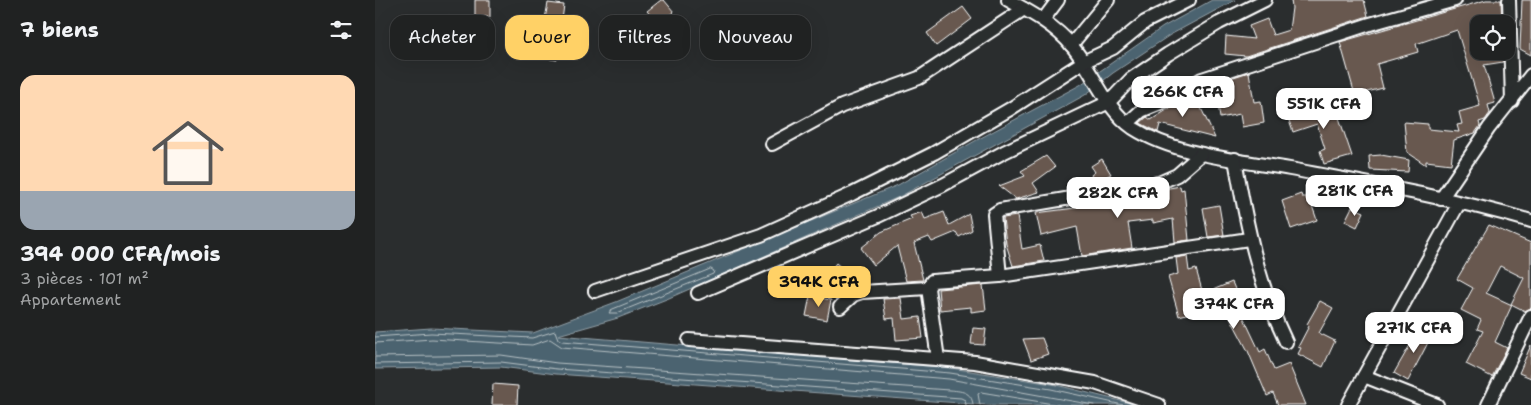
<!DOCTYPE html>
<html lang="fr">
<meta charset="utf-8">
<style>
:root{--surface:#202222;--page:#2d2f2f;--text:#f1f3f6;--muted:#a2a4a5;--line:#3d3f40;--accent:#ffd166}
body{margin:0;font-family:"Shantell Sans",sans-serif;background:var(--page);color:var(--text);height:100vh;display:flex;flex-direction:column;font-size:19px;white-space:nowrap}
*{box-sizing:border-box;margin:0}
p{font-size:16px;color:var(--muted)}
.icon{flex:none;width:28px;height:28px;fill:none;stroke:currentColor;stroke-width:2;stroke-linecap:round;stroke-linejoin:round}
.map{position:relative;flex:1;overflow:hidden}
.panel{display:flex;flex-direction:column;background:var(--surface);width:375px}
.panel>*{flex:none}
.banner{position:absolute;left:15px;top:15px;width:475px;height:45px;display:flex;gap:10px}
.controls{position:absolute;left:1095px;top:15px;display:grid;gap:10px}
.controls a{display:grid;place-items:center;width:45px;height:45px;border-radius:10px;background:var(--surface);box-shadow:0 5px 20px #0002,0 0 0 1px var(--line);font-size:25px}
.price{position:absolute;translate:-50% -42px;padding:0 11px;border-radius:10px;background:#fff;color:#222;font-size:16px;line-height:32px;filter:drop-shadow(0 1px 2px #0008)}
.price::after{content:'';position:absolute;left:50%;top:30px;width:15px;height:11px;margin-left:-8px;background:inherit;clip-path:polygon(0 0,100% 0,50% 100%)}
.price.current{background:var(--accent);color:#111}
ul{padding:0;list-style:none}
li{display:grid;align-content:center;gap:10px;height:265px;padding:0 20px}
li+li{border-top:1px solid var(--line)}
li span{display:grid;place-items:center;height:155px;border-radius:15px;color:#555}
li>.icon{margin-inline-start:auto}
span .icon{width:90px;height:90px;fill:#fffc;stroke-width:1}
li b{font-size:21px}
h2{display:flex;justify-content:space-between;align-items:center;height:60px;padding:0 20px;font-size:21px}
.tag{padding:0 18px;border-radius:15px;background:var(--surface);box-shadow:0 5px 20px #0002,0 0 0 1px var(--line);font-size:18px;line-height:45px}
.tag.current{background:var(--accent);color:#111}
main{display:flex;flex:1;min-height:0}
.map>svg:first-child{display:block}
</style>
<main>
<section class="panel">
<h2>7 biens<svg class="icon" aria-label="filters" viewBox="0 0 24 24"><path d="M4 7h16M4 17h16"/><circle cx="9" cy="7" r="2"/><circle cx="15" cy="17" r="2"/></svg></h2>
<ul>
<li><span style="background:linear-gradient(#ffd9b3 75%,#9aa5b1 0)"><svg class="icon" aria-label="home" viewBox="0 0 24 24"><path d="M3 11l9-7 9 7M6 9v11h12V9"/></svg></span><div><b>394 000 CFA/mois</b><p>3 pièces · 101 m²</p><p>Appartement</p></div></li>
</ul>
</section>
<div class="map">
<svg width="1156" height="405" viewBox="0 0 1156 405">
<rect width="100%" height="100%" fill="#2a2d2e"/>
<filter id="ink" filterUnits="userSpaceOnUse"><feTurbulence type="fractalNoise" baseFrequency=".02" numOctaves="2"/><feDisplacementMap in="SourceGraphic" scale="10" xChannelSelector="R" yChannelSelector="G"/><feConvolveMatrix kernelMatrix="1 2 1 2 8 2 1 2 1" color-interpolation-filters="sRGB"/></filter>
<g filter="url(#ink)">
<polygon fill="#4b636f" stroke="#93a1a9" points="837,0 860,0 795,35 738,73 710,95 526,196 294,298 243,318 183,335 576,368 677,384 762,405 613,405 181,374 126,367 0,369 0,332 56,328 158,333 241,302 523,185 600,141 705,85 788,27"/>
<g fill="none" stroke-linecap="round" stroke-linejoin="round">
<g stroke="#b7c1c5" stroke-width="1">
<polygon points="336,269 339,271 338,274 242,313 234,313 236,310"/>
<polyline points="0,337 56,333 157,338 180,331 183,339 187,341 575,373 676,389 748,405"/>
<polyline points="0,343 57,339 157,345 175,339 187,347 574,379 719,405"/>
<path d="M0,357L126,355L182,363L574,390C586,391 597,391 598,405"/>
<polyline points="0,364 126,362 182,369 586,398 590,400 591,405"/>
<polyline points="605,405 603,394 606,392 684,405"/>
</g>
</g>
<g fill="#685950" stroke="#fff">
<rect x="100" y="0" width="15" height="17"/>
<polygon points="286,0 289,0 299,12 284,25 272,11"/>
<polygon points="916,0 989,0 993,16 871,56 850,54 851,36 879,39 874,26 892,19 898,35 914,30 917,8"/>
<polygon points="1111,0 1126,0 1127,24 1104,24 1104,51 1127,51 1128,62 1109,65 1120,103 1113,105 1115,113 1110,120 1104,122 1105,126 1100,133 1079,140 1076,164 1051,161 1051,165 1032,152 1029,122 1053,124 1053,129 1084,132 1082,125 1087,124 1084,112 1105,106 1082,30 1041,44 1043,52 1002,64 1008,88 980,95 965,42"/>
<polygon points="1147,0 1156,0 1156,55 1145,49"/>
<polygon points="173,3 189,5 185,35 189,35 188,49 183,49 182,60 175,59 176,19 170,19"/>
<polygon points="588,7 597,19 561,46 552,33"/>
<polygon points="53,16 100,17 100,35 53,35"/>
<polygon points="874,72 879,102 886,101 889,123 867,127 865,114 845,118 840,83"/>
<polygon points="819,93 840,138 785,124 783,132 765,123 772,117 776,120"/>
<polygon points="958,100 977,156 949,164 945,151 950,149 942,124 918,132 912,115"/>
<polygon points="1006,155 1034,160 1033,172 995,170 994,156"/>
<polygon points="671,156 680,167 658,183 664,192 641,199 624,186 650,176 646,171"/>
<polygon points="727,159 736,174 720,183 716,175 720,172 716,166"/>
<polygon points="805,186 806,190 809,189 814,240 800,242 798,219 778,223 778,220 753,223 757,248 707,256 702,227 666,236 661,213 700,208 700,206"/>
<polygon points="926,194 927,197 934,197 942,220 916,229 907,201"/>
<polygon points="844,205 849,235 833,237 828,208"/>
<polygon points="977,207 989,212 982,227 970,221"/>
<polygon points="547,212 550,219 569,212 574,225 594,214 597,230 584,237 581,232 557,242 554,237 539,243 548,280 531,281 522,246 499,265 486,248 506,232 537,219 535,216"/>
<polygon points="642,216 647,249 665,245 669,261 638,266 631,244 628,218"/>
<polygon points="1114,225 1156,243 1156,308 1150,311 1136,304 1149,278 1125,266 1111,293 1137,305 1120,342 1132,348 1117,377 1091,364 1108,331 1102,329 1106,320 1086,310 1098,288 1082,279"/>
<polygon points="812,256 814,271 821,269 828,294 857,282 870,313 867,314 885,352 890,349 899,370 914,364 931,405 903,405 898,393 892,396 873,351 848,304 804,316 793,277 803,274 801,258"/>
<polygon points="461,263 475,275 459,294 445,283"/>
<polygon points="608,285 611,310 596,312 596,307 565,310 563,289"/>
<polygon points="435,296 456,300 452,320 431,316"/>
<polygon points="526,298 529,319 545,317 548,338 521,340 519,318 511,319 508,299"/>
<polygon points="945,301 958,308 944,333 960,341 948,367 923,354 926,348 923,347 934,326 932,324"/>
<polygon points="1046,326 1058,333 1033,381 1019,373"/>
<polygon points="598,328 611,329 609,345 596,344"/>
<polygon points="667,338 673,354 656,360 648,339"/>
<polygon points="1156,345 1156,378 1144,373"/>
<polygon points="118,384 143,386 142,405 117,405"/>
</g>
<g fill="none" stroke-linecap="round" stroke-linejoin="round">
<g stroke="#fff" stroke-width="16">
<g id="minor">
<path d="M633,0C655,12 681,26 697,46C718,71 730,109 758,128C802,156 865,160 915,169C996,184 1077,198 1156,221"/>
<polyline points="1134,0 1137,101"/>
<polyline points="668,20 683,0"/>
<polyline points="696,45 733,0"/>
<polyline points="753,123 766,111 790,101 827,79 995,24 1080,0"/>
<polyline points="397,144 467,106 544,78 649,9"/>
<path d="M860,159C871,222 883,284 911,342"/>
<polyline points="1066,199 1114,128 1156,75"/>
<polyline points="625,276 619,214 625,210 784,183 802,175 826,154"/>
<polyline points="220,291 386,235 477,194 559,153 635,109 708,62 738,48 770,22 814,0"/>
<polyline points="323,293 503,216 568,185 629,152 734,102 756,79 793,54 844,23 890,0"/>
<polyline points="465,307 478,295 487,292 553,288"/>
<polyline points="314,340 600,362 720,383 784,405"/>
<polyline points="563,359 553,288 557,281 625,276 874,239"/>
<polyline points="989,376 1062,405"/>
<polyline points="973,405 1084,203"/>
<polyline points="1113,405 1156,316"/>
</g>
</g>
<use href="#minor" stroke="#2a2d2e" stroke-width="12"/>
</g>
</g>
</svg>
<div class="controls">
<a><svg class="icon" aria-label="locate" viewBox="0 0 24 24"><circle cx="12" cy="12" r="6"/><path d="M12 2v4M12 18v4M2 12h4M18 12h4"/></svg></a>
</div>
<b class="price" style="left:808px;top:118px">266K CFA</b>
<b class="price" style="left:949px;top:130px">551K CFA</b>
<b class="price" style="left:980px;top:217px">281K CFA</b>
<b class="price" style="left:743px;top:219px">282K CFA</b>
<b class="price current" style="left:444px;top:308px">394K CFA</b>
<b class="price" style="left:859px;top:330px">374K CFA</b>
<b class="price" style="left:1039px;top:354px">271K CFA</b>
<div class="banner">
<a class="tag">Acheter</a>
<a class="tag current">Louer</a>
<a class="tag">Filtres</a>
<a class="tag">Nouveau</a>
</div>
</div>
</main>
